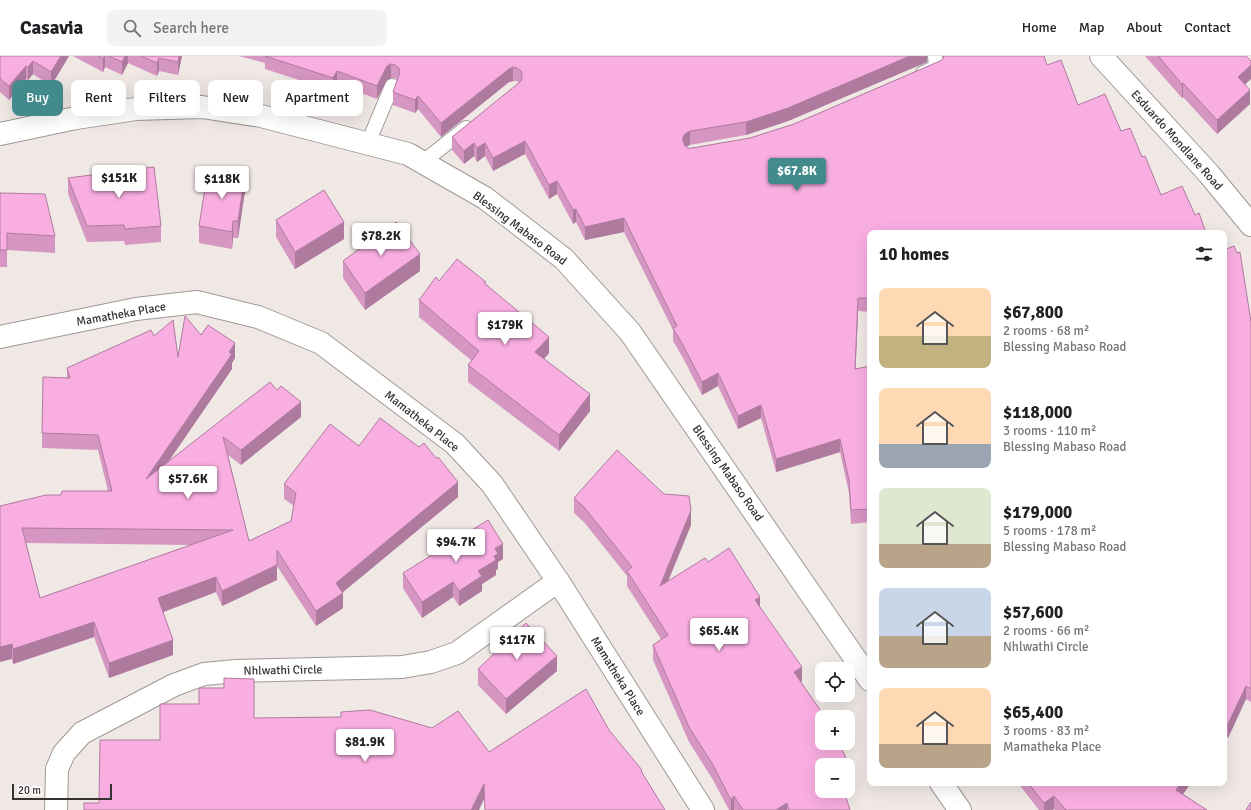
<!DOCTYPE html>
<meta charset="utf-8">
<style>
:root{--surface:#fff;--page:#f2f2f2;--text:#202124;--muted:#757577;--line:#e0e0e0;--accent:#428a8b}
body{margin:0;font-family:Signika,sans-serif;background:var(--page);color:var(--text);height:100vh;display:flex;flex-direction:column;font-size:15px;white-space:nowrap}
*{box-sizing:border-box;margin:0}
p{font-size:13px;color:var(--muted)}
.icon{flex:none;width:22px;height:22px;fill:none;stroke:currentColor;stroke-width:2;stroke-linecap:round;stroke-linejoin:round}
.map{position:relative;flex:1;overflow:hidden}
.details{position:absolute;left:867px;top:174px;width:360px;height:556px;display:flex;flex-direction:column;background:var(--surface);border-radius:8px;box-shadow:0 4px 16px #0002}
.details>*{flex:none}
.hud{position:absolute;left:12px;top:24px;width:380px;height:36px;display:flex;gap:8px}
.fabs{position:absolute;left:815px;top:606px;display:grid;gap:8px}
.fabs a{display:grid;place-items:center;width:40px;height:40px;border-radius:8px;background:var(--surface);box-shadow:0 4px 16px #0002;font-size:20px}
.scale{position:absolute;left:12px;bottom:10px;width:100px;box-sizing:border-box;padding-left:4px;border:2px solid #353231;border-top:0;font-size:11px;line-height:14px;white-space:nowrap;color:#353231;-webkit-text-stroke:3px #fff;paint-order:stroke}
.price{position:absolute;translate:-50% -34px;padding:0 9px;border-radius:4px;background:#fff;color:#222;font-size:13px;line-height:26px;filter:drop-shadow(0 1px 2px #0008)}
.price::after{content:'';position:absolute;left:50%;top:24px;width:12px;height:9px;margin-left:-6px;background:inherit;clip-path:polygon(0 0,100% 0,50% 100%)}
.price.selected{background:var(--accent);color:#fff}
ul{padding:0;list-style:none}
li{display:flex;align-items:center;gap:12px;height:100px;padding:0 12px}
li span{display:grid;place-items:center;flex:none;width:112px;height:80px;border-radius:8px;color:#555}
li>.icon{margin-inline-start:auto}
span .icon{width:48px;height:48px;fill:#fffc;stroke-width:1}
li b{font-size:17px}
h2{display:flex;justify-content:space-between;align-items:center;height:48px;padding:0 12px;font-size:17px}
.pill{padding:0 14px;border-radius:8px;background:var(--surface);box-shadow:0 4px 16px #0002;font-size:14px;line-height:36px}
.pill.selected{background:var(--accent);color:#fff}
header{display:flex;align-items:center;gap:24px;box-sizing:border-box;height:56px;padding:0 20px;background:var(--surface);border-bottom:1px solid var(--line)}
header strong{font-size:19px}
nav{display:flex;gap:22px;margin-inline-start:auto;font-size:14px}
.search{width:280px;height:36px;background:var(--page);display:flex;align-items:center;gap:10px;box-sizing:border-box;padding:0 14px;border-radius:8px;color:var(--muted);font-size:15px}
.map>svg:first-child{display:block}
</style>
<header>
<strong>Casavia</strong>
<div class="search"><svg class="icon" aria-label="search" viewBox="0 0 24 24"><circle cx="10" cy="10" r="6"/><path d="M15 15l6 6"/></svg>Search here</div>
<nav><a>Home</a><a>Map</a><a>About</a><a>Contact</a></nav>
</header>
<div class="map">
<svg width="1251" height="754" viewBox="0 0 1251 754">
<rect width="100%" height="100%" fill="#f0e8e5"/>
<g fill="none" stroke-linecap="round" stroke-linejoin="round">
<g stroke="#9f9895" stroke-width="16">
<g id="service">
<polyline points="923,17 936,11 935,0"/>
<polyline points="368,87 392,30"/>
<polyline points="423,106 466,72"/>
</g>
</g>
<g stroke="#9f9895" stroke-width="24">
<g id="minor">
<polyline points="1101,0 1209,118 1251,169"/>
<polyline points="0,78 76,62 136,53 202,51 261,60 408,98 485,142 564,203 630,276 870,624"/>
<polyline points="0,281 136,253 197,246 258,261 321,287 455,388 492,428 558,525 703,754"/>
<polyline points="941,727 960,754"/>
<polyline points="56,754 57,713 64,697 82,677 174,629 204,618 236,615 402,611 431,606 457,597 558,525"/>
</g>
</g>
<use href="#service" stroke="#fff" stroke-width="14"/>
<use href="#minor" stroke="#fff" stroke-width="22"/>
</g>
<g fill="#d696c2" fill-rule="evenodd">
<polygon points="0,0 69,0 51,30 33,18 28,24 26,23 9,44 0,36"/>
<polygon points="73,0 182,0 178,19 159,15 157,20 128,7 122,19 105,11 103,16"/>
<polygon points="239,0 927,0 927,6 788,65 746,79 690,89 686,90 688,92 692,92 750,82 794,68 940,5 943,2 943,0 1005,0 1047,9 1078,49 1121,75 1142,101 1161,139 1195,159 1206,177 870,177 870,256 858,255 855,313 870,310 870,466 851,468 849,437 840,396 776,416 761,362 738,373 718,330 702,339 683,302 673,285 673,274 624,176 585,184 576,166 573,168 557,138 549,143 525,98 493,115 485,100 477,106 474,100 464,108 452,94 452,81 519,27 517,25 513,25 509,26 441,81 418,53 415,57 393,49 393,36 398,24 395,22 391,22 387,24 377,43 337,28 333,35 265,13 265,7"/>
<polygon points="1145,0 1246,0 1245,29 1250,48 1217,78 1183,41 1182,42"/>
<polygon points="68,122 161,170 161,186 125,189 124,185 87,186 68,138"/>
<polygon points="245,135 238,182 233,182 232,193 199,187 199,170"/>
<polygon points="0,137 55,180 55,197 7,194 7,211 0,211"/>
<polygon points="276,164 344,183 295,213 276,181"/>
<polygon points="343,205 420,215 365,254 343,222"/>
<polygon points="439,225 486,228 549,297 544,303 590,355 559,395 468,326 468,309 472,305 419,261 419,244"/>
<polygon points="1251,266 1251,646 1246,643 1228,682 1225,680 1224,682"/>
<path d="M201,279L235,302L232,307V313L169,405L277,334L301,361L241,409L228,399L249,485L291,465L294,450L284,443V428L359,390L458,441L342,536L343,552L316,570L277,510V524L222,550L216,536L163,556L173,599L109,622L94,581L13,608L12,603L0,450L61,439L108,435L98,394L42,392V377L67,322V312L154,280L178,301ZM26,487L192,489L40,542Z"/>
<polygon points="574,442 691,469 668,525 708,506 760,552 802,625 801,626 849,724 822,709 850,754 729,754 713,724 689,686 653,604 653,589 661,583 627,530 627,520 584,466 574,457"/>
<polygon points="503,503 498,506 498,513 496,514 496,519 482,528 482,535 459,550 453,541 422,562 403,532 403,517"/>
<polygon points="478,613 557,615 506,658 478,629"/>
<polygon points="1018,727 1191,727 1183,738 1207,754 1055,754 1054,753 1052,754 1039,754"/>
</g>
<g fill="#ae7a9e">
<polygon points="61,0 69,0 51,30 51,16"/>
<polygon points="105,0 105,11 103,16 103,3"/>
<polygon points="125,0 128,0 128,7 122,19 122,6"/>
<polygon points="179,0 182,0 178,19 178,6"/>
<polygon points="910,0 927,0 927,6 788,65 746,79 746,66"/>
<polygon points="159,2 159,15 157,20 157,7"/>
<polygon points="33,5 33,18 28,24 28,11"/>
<polygon points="391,8 391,22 387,24 377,43 377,30 387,10"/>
<polygon points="1251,9 1251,23 1238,35 1238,21"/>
<polygon points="26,10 26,23 9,44 9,30"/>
<polygon points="513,11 513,25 509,26 441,81 441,67 509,13"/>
<polygon points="337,15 337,28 333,35 333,22"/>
<polygon points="1183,27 1183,41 1182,42 1182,28"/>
<polygon points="1250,34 1250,48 1217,78 1217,64"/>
<polygon points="418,40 418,53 415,57 415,44"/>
<polygon points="690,75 690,89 685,91 683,98 683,81 685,78"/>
<polygon points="525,85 525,98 493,115 493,102"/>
<polygon points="474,87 474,100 464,108 464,95"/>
<polygon points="485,87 485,100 477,106 477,92"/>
<polygon points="245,118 245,135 238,182 238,165"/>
<polygon points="557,125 557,138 549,143 549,129"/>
<polygon points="576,153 576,166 573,168 573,154"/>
<polygon points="624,162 624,176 585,184 585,171"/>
<polygon points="233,165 233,182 232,193 232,176"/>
<polygon points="344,166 344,183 295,213 295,196"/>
<polygon points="420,198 420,215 365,254 365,237"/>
<polygon points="858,242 858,255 855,327 855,313"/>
<polygon points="549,281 549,297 535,313 535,296"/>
<polygon points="235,287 235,302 232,307 232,313 146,438 146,423"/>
<polygon points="718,317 718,330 702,339 702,326"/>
<polygon points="590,338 590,355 559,395 559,379"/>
<polygon points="301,346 301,361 241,409 241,394"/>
<polygon points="761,349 761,362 738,373 738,360"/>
<polygon points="840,383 840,396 776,416 776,403"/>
<polygon points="458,426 458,441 336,542 336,527"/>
<polygon points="691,454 691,469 660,545 660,530"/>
<polygon points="503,488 503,503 498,506 498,513 496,514 496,519 482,528 482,535 459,550 459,535 478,515 495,492"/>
<polygon points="277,494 277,524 222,550 222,535"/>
<polygon points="216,521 216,536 158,558 158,542"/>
<polygon points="453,526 453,541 422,562 422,546"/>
<polygon points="343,537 343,552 316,570 316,555"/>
<polygon points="760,541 760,556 755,544"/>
<polygon points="94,566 94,581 13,608 13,593"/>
<polygon points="173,584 173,599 109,622 109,607"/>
<polygon points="12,588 12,603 0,606 0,591"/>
<polygon points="557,600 557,615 506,658 506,643"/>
<polygon points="802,611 802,625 794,631 794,616"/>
<polygon points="1246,630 1246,643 1228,682 1228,668"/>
<polygon points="1225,667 1225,680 1224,682 1224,669"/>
<polygon points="849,709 849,724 848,725 848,710"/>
<polygon points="1181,727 1191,727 1176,747 1176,734"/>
<polygon points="484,728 484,743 479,754 471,754"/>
<polygon points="734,740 734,754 731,754 731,744"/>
<polygon points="1054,740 1054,753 1052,754 1044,754 1044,747"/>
<polygon points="787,747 787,754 776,754"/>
</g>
<g fill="#f9aee1" stroke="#ae7a9e" fill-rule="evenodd">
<polygon points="0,0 61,0 51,16 33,5 28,11 26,10 9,30 0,23"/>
<polygon points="98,0 105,0 103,3"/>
<polygon points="109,0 125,0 122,6"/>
<polygon points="141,0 179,0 178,6 159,2 157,7"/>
<polygon points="265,0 910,0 788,52 746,66 690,75 685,78 683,81 683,85 685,90 688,92 692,92 750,82 794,68 940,5 943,2 944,0 1044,0 1047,9 1061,4 1078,49 1105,38 1121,75 1130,72 1142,101 1145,100 1161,139 1182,130 1195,159 1199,157 1206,177 870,177 870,242 858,242 855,313 870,310 870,453 851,454 849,424 840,383 776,403 761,349 738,360 718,317 702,326 683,289 673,272 677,270 624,162 585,171 576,153 573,154 557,125 549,129 525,85 493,102 485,87 477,92 474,87 464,95 452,81 520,26 522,23 522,19 521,15 517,12 513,11 509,13 441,67 418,40 415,44 393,36 400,16 399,12 395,9 391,8 387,10 377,30 337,15 333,22"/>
<polygon points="1158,0 1246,0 1251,5 1251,9 1238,21 1250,34 1217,64 1183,27 1182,28"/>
<polygon points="154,111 161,170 125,173 124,169 87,170 68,122"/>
<polygon points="208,113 245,118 238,165 233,165 232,176 199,170"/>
<polygon points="324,134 344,166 295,196 276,164"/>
<polygon points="0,137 45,138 55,180 7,177 7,194 0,194"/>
<polygon points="396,166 420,198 365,237 343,205"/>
<polygon points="1234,190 1237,197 1240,196 1251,266 1251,633 1246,630 1228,668 1225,667 1224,669 1224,194"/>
<polygon points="457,203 486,226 484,227 549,281 535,296 590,338 559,379 468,309 479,295 419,244 436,221 439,225"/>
<path d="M185,260L201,279L208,269L235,287L229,296L232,298L146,423L270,326L277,334L281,330L301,346L241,394L223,381L249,485L291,465L296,437L284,428L330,368L359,390L380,362L419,391L424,387L436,402L438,401L458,426L336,527L343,537L316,555L277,494V509L222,535L216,521L158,542L173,584L109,607L94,566L13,593L12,588L0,591V450L46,439H61L62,435H112L98,379L42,377L43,321L70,322L67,312L151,274L154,280L173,264L178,301ZM22,472L233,474L40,542Z"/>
<polygon points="617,394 664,438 689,440 691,454 660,530 705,502 708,506 729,492 760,541 755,544 802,611 794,616 825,661 822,661 822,687 839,687 849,709 848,710 848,709 822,709 822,735 844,735 850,754 789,754 787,747 776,754 743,754 734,740 731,744 713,709 689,671 653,589 668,579 627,515 632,511 584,451 574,442"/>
<polygon points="488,464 503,488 495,492 498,498 494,500 496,504 478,515 482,520 459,535 453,526 422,546 403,517"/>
<polygon points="526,567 557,600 506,643 478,613"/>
<polygon points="224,622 254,623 254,662 341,661 341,656 370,654 432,672 458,655 489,696 586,633 609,674 642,714 641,715 665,754 485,754 484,728 471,754 84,754 84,747 99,747 100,684 160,684 160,648 199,648 199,632 224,632"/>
<polygon points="1028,727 1181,727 1176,734 1207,754 1066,754 1054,740 1044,747"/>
<polygon points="1251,746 1251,754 1246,754"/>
</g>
<g text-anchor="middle" stroke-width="3.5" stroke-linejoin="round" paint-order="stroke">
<g font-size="12" fill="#353231" stroke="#fff">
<text transform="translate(1177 84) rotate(48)" y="4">Esduardo Mondlane Road</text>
<text transform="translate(520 172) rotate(37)" y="4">Blessing Mabaso Road</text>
<text transform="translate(121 258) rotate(-10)" y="4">Mamatheka Place</text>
<text transform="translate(422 365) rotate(38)" y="4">Mamatheka Place</text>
<text transform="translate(728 417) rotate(55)" y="4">Blessing Mabaso Road</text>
<text transform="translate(283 614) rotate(-1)" y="4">Nhlwathi Circle</text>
<text transform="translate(618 620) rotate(58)" y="4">Mamatheka Place</text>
</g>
</g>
</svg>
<div class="fabs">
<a><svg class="icon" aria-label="locate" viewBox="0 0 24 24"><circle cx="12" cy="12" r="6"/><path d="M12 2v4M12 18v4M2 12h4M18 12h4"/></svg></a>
<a>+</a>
<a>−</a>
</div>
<div class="scale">20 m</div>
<b class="price selected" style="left:797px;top:136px">$67.8K</b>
<b class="price" style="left:119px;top:143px">$151K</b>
<b class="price" style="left:222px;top:144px">$118K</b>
<b class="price" style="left:381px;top:201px">$78.2K</b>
<b class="price" style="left:505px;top:290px">$179K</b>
<b class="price" style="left:188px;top:444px">$57.6K</b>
<b class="price" style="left:456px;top:507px">$94.7K</b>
<b class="price" style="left:719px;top:596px">$65.4K</b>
<b class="price" style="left:517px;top:605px">$117K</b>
<b class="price" style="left:365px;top:707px">$81.9K</b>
<div class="hud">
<a class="pill selected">Buy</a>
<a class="pill">Rent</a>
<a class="pill">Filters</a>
<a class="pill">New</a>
<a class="pill">Apartment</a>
</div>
<section class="details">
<h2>10 homes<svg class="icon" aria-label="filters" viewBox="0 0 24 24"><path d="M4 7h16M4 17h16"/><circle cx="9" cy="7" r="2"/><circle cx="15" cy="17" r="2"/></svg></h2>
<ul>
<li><span style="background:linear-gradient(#ffd9b3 60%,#c2b280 0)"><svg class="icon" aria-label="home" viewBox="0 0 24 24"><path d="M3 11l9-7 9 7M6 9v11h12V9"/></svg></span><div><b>$67,800</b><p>2 rooms · 68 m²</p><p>Blessing Mabaso Road</p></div></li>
<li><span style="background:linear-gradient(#ffd9b3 70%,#9aa5b1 0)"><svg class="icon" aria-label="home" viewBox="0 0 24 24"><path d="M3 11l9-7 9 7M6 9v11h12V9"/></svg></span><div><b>$118,000</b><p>3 rooms · 110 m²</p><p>Blessing Mabaso Road</p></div></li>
<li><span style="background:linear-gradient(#dfe7d0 70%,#b9a48a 0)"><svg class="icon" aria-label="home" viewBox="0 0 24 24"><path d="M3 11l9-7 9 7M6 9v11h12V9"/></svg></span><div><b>$179,000</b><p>5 rooms · 178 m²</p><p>Blessing Mabaso Road</p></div></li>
<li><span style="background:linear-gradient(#c9d6e8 60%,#b9a48a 0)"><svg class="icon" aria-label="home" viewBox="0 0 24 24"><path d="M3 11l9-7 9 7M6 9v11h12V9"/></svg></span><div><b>$57,600</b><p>2 rooms · 66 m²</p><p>Nhlwathi Circle</p></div></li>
<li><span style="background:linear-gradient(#ffd9b3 70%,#b9a48a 0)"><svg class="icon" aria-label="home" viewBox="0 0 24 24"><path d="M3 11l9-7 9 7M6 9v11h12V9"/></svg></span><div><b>$65,400</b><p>3 rooms · 83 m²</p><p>Mamatheka Place</p></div></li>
</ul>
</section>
</div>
